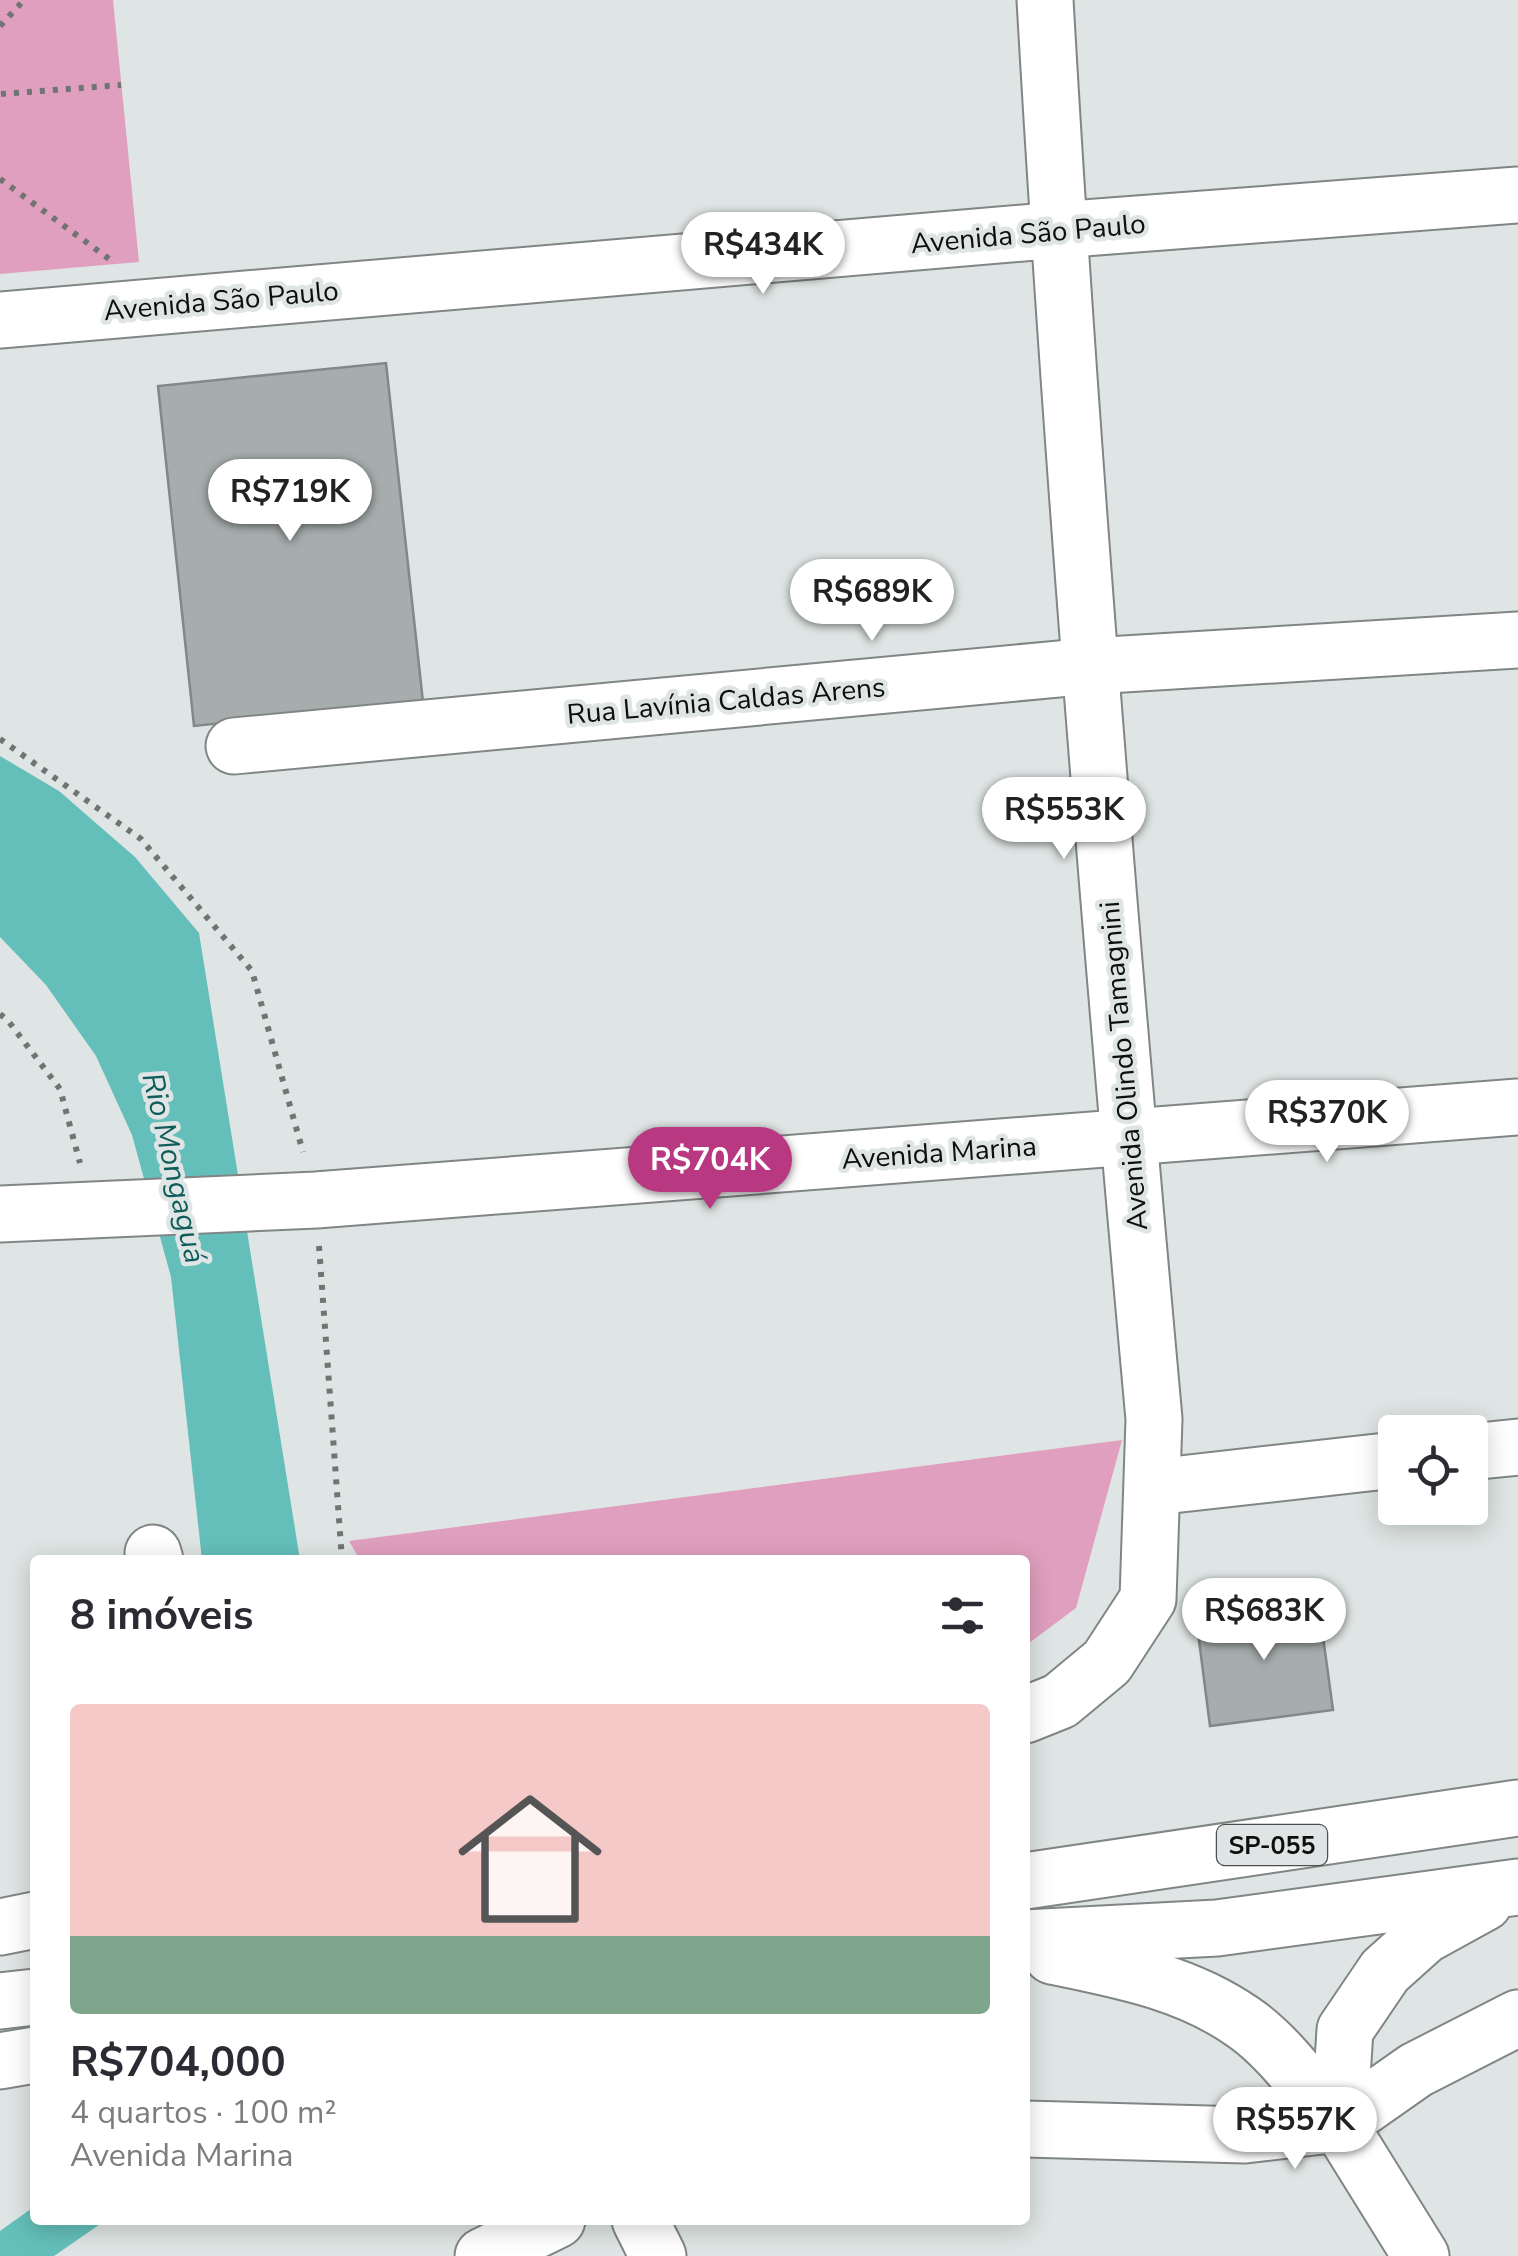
<!DOCTYPE html>
<html lang="pt">
<meta charset="utf-8">
<style>
:root{--surface:#fff;--page:#f2f2f3;--text:#2b2b33;--muted:#7c7c81;--accent:#b93882}
body{margin:0;font-family:"Nunito Sans",sans-serif;background:var(--page);color:var(--text);height:100vh;display:flex;flex-direction:column;font-size:38px;white-space:nowrap}
*{box-sizing:border-box;margin:0}
p{font-size:32px;color:var(--muted)}
.icon{flex:none;width:55px;height:55px;fill:none;stroke:currentColor;stroke-width:2;stroke-linecap:round;stroke-linejoin:round}
.map{position:relative;flex:1;overflow:hidden}
.side{position:absolute;left:30px;top:1555px;width:1000px;height:670px;display:flex;flex-direction:column;background:var(--surface);border-radius:10px;box-shadow:0 5px 25px #0003}
.side>*{flex:none}
.buttons{position:absolute;left:1378px;top:1415px;display:grid;gap:20px}
.buttons a{display:grid;place-items:center;width:110px;height:110px;border-radius:10px;background:var(--surface);box-shadow:0 5px 25px #0003;font-size:50px}
.price{position:absolute;translate:-50% -85px;padding:0 22px;border-radius:35px;background:#fff;color:#222;font-size:32px;line-height:65px;filter:drop-shadow(0 2px 5px #0008)}
.price::after{content:'';position:absolute;left:50%;top:60px;width:30px;height:22px;margin-left:-15px;background:inherit;clip-path:polygon(0 0,100% 0,50% 100%)}
.price.selected{background:var(--accent);color:#fff}
ul{padding:0;list-style:none}
li{display:grid;align-content:center;gap:20px;height:530px;padding:0 40px}
li span{display:grid;place-items:center;height:310px;border-radius:10px;color:#555}
li>.icon{margin-inline-start:auto}
span .icon{width:180px;height:180px;fill:#fffc;stroke-width:1}
li b{font-size:42px}
h2{display:flex;justify-content:space-between;align-items:center;height:120px;padding:0 40px;font-size:42px}
.map>svg:first-child{display:block}
</style>
<div class="map">
<svg width="1518" height="2256" viewBox="0 0 1518 2256">
<rect width="100%" height="100%" fill="#dfe5e4"/>
<g fill="#e09fbe">
<polygon points="0,0 113,0 139,262 0,274"/>
<polygon points="1122,1440 1076,1608 1025,1646 1025,1560 360,1560 349,1541"/>
</g>
<g fill="#64bfba">
<polygon points="0,756 59,791 135,857 199,933 300,1560 202,1560 171,1277 132,1135 96,1056 46,985 0,937"/>
<polygon points="35,2206 35,2220 106,2220 54,2256 0,2256 0,2231"/>
</g>
<g fill="#a7adad" stroke="#828787" stroke-width="2.5">
<polygon points="386,363 423,702 194,726 158,386"/>
<polygon points="1318,1600 1333,1710 1210,1726 1196,1617"/>
</g>
<g fill="none" stroke-linecap="round" stroke-linejoin="round">
<g stroke="#808685" stroke-width="59">
<g id="minor">
<polyline points="234,746 1091,666 1518,640"/>
<polyline points="0,1214 316,1200 1518,1107"/>
<polyline points="1470,1452 1518,1447"/>
<polyline points="1154,1487 1395,1460"/>
<polyline points="153,1553 155,1560"/>
<path d="M1025,1715L1060,1701L1107,1662L1148,1599L1154,1419C1111,947 1072,474 1045,0"/>
<polyline points="0,1927 35,1920"/>
<polyline points="1339,2124 1421,2256"/>
<polyline points="1025,2129 1245,2135 1339,2124 1416,2070 1518,2018"/>
<polyline points="640,2220 658,2256"/>
<polyline points="483,2256 557,2220"/>
</g>
</g>
<g stroke="#808685" stroke-width="59">
<polyline id="major" points="0,320 1058,230 1518,195"/>
</g>
<g stroke="#808685" stroke-width="59">
<g id="highway">
<polyline points="1025,1881 1518,1808"/>
<polyline points="1025,1938 1217,1928 1518,1887"/>
<path d="M1052,1956C1119,1970 1186,1982 1243,2022C1280,2047 1309,2091 1339,2124"/>
<polyline points="0,2001 35,1997"/>
<polyline points="0,2061 35,2055"/>
<polyline points="1339,2124 1345,2030 1385,1971 1424,1936 1484,1903"/>
</g>
</g>
<g stroke="#707473" stroke-width="6" stroke-dasharray="5 8" stroke-linecap="butt">
<polyline points="0,26 24,0"/>
<polyline points="1,94 121,85"/>
<polyline points="0,179 112,261"/>
<polyline points="0,739 141,839 252,971 303,1152"/>
<polyline points="0,1014 9,1022 60,1089 80,1163"/>
<polyline points="319,1246 342,1560"/>
</g>
<use href="#minor" stroke="#fff" stroke-width="55"/>
<use href="#major" stroke="#fff" stroke-width="55"/>
<use href="#highway" stroke="#fff" stroke-width="55"/>
</g>
<g text-anchor="middle" stroke-width="9" stroke-linejoin="round" paint-order="stroke">
<rect fill="#dfe5e4" stroke="#4c4f4f" stroke-width="2.5" x="1217" y="1825" width="110" height="40" rx="8"/>
<g font-size="25" font-weight="bold" fill="#0d0f0f">
<text x="1272" y="1854">SP-055</text>
</g>
<g font-size="28" fill="#0d0f0f" stroke="#dfe5e4">
<text transform="translate(1028 233) rotate(-5)" y="10">Avenida São Paulo</text>
<text transform="translate(221 300) rotate(-5)" y="10">Avenida São Paulo</text>
<text transform="translate(726 700) rotate(-5)" y="10">Rua Lavínia Caldas Arens</text>
<text transform="translate(1123 1066) rotate(-95)" y="10">Avenida Olindo Tamagnini</text>
<text transform="translate(939 1152) rotate(-4)" y="10">Avenida Marina</text>
</g>
<g font-size="30" font-style="italic" fill="#0f5d5b" stroke="#dfe5e4">
<text transform="translate(174 1168) rotate(77)" y="10">Rio Mongaguá</text>
</g>
</g>
</svg>
<div class="buttons">
<a><svg class="icon" aria-label="locate" viewBox="0 0 24 24"><circle cx="12" cy="12" r="6"/><path d="M12 2v4M12 18v4M2 12h4M18 12h4"/></svg></a>
</div>
<b class="price" style="left:763px;top:297px">R$434K</b>
<b class="price" style="left:290px;top:544px">R$719K</b>
<b class="price" style="left:872px;top:644px">R$689K</b>
<b class="price" style="left:1064px;top:862px">R$553K</b>
<b class="price" style="left:1327px;top:1165px">R$370K</b>
<b class="price selected" style="left:710px;top:1212px">R$704K</b>
<b class="price" style="left:1264px;top:1663px">R$683K</b>
<b class="price" style="left:1295px;top:2172px">R$557K</b>
<section class="side">
<h2>8 imóveis<svg class="icon" aria-label="filters" viewBox="0 0 24 24"><path d="M4 7h16M4 17h16"/><circle cx="9" cy="7" r="2"/><circle cx="15" cy="17" r="2"/></svg></h2>
<ul>
<li><span style="background:linear-gradient(#f6c9c9 75%,#7fa58c 0)"><svg class="icon" aria-label="home" viewBox="0 0 24 24"><path d="M3 11l9-7 9 7M6 9v11h12V9"/></svg></span><div><b>R$704,000</b><p>4 quartos · 100 m²</p><p>Avenida Marina</p></div></li>
</ul>
</section>
</div>
